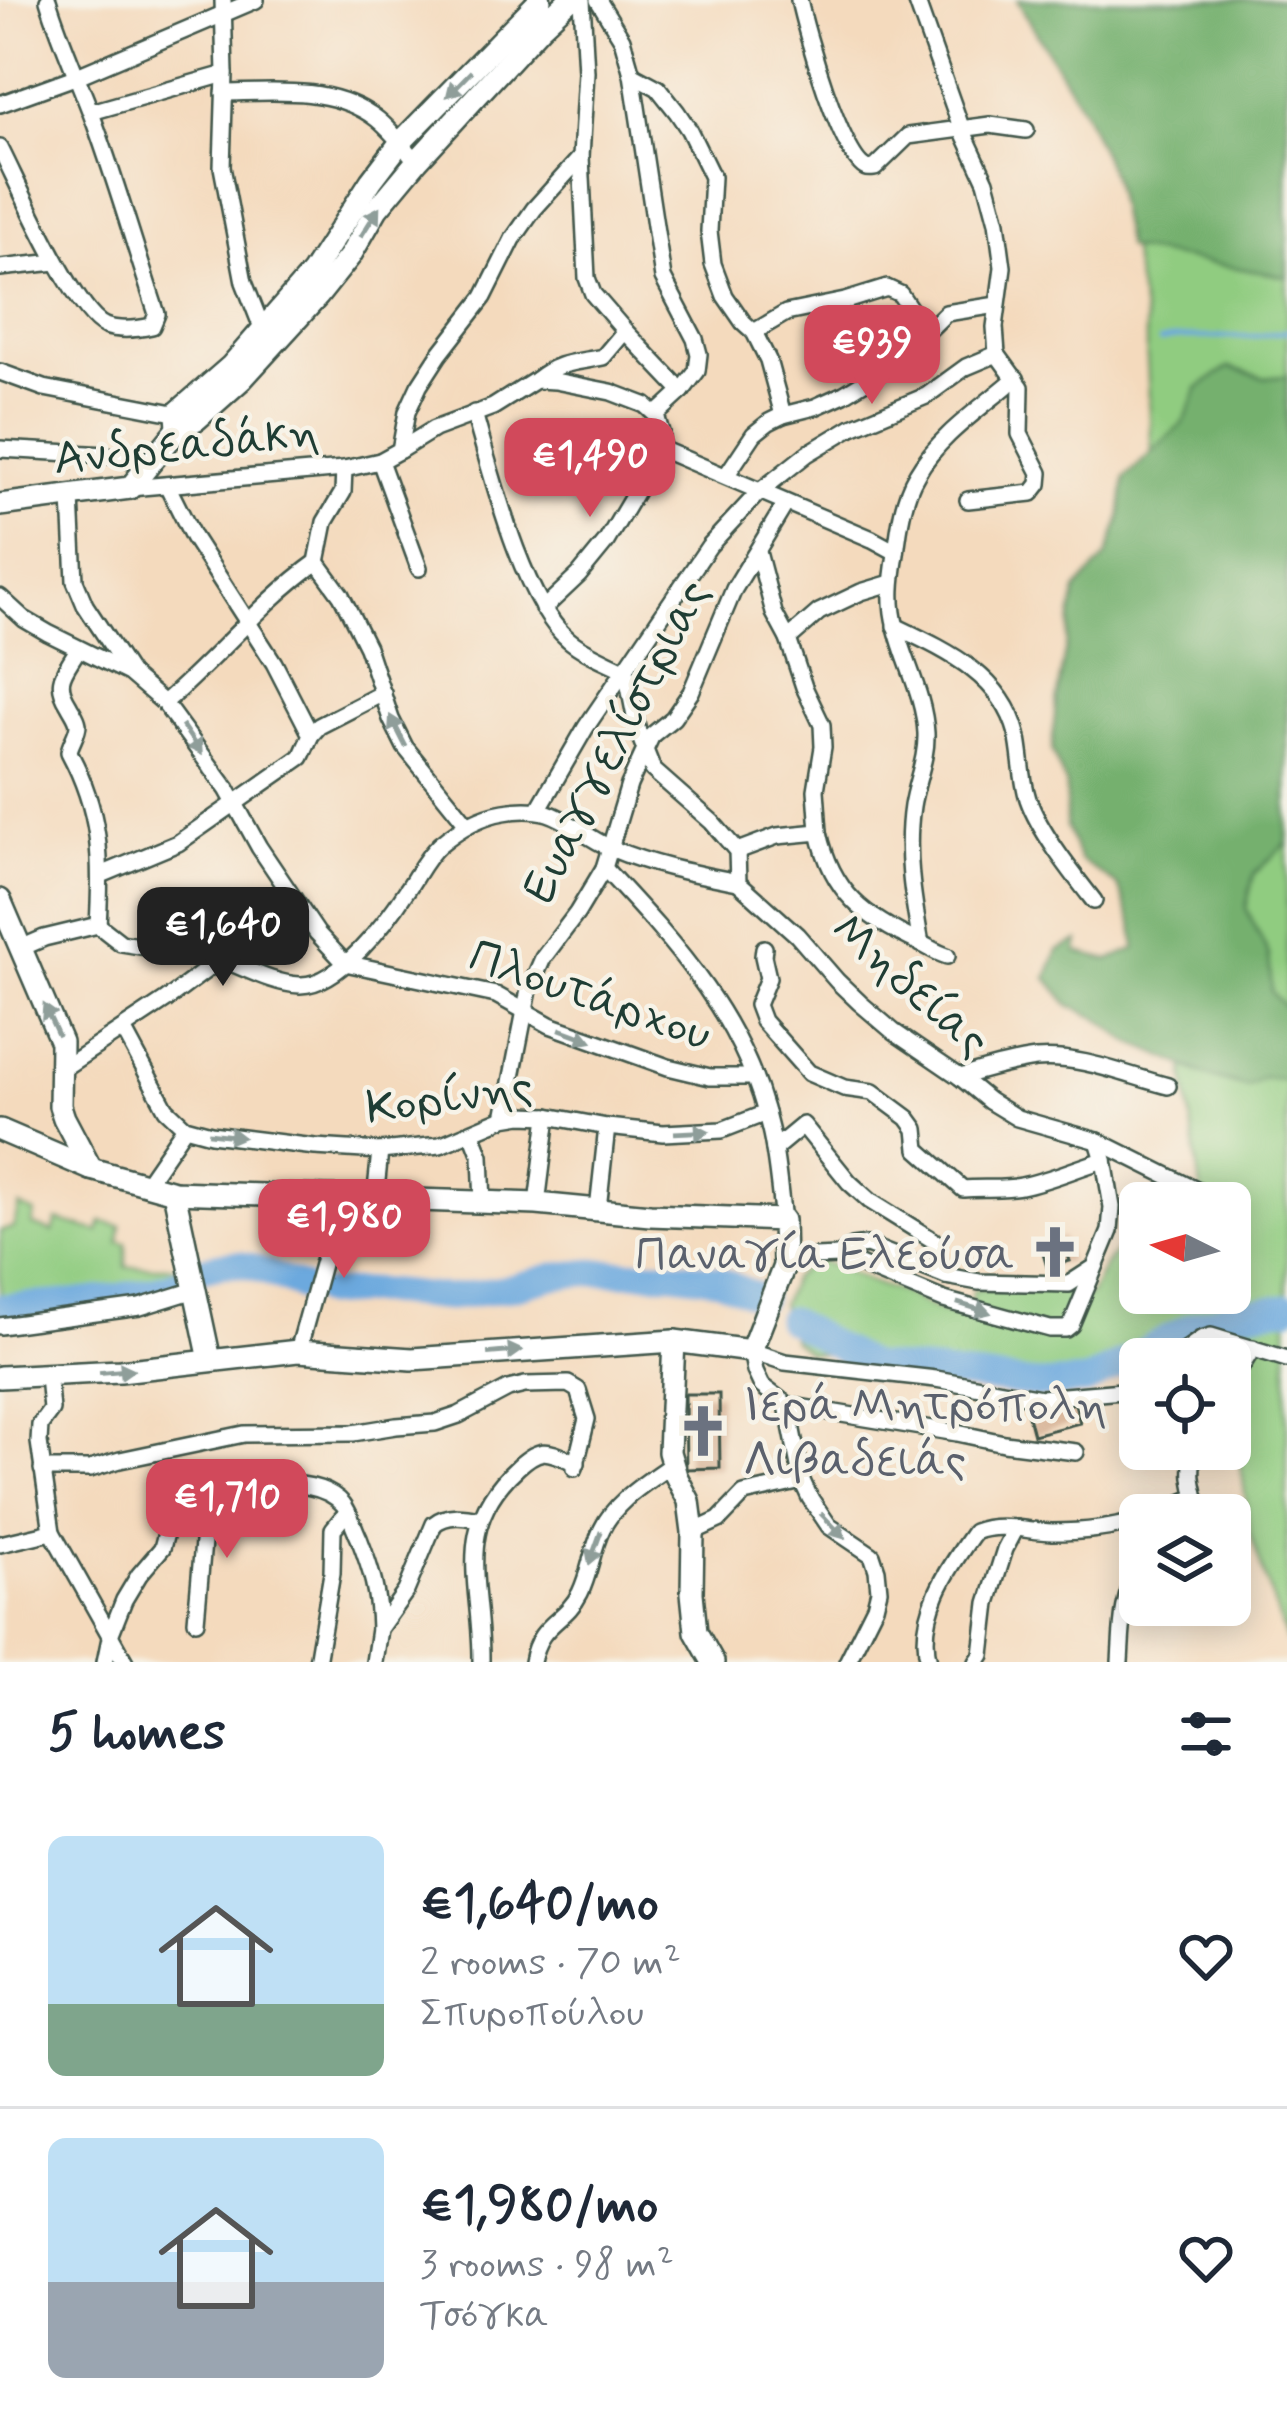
<!DOCTYPE html>
<meta charset="utf-8">
<style>
:root{--surface:#fff;--page:#f6f6f7;--text:#1f2937;--muted:#747a83;--line:#e0e1e3;--accent:#d1495b}
body{margin:0;font-family:Mynerve,sans-serif;background:var(--page);color:var(--text);height:100vh;display:flex;flex-direction:column;font-size:45px;white-space:nowrap}
*{box-sizing:border-box;margin:0}
p{font-size:39px;color:var(--muted)}
.icon{flex:none;width:66px;height:66px;fill:none;stroke:currentColor;stroke-width:2;stroke-linecap:round;stroke-linejoin:round}
.map{position:relative;height:1662px;overflow:hidden}
.sheet{display:flex;flex-direction:column;background:var(--surface);flex:1}
.sheet>*{flex:none}
.needle{width:78px;rotate:275deg}
.fabs{position:absolute;left:1119px;top:1182px;display:grid;gap:24px}
.fabs a{display:grid;place-items:center;width:132px;height:132px;border-radius:18px;background:var(--surface);box-shadow:0 6px 30px #0003;font-size:60px}
.price{position:absolute;translate:-50% -102px;padding:0 27px;border-radius:24px;background:var(--accent);color:#fff;font-size:39px;line-height:78px;filter:drop-shadow(0 3px 6px #0008)}
.price::after{content:'';position:absolute;left:50%;top:72px;width:36px;height:27px;margin-left:-18px;background:inherit;clip-path:polygon(0 0,100% 0,50% 100%)}
.price.on{background:#222;color:#fff}
ul{padding:0;list-style:none}
li{display:flex;align-items:center;gap:36px;height:300px;padding:0 48px}
li+li{border-top:3px solid var(--line)}
li span{display:grid;place-items:center;flex:none;width:336px;height:240px;border-radius:18px;color:#555}
li>.icon{margin-inline-start:auto}
span .icon{width:144px;height:144px;fill:#fffc;stroke-width:1}
li b{font-size:51px}
h2{display:flex;justify-content:space-between;align-items:center;height:144px;padding:0 48px;font-size:51px}
.map>svg:first-child{display:block}
</style>
<div class="map">
<svg width="1287" height="1662" viewBox="0 0 1287 1662">
<rect width="100%" height="100%" fill="#f7f3e8"/>
<filter id="ink" filterUnits="userSpaceOnUse"><feTurbulence type="fractalNoise" baseFrequency=".00833" numOctaves="2"/><feDisplacementMap in="SourceGraphic" scale="24" xChannelSelector="R" yChannelSelector="G"/><feConvolveMatrix kernelMatrix="1 2 1 2 8 2 1 2 1" color-interpolation-filters="sRGB"/></filter>
<filter id="wash" filterUnits="userSpaceOnUse"><feTurbulence type="fractalNoise" baseFrequency=".004" numOctaves="4" result="noise"/><feDisplacementMap in="SourceGraphic" scale="48" xChannelSelector="R" yChannelSelector="G"/><feGaussianBlur stdDeviation="2.7" result="paint"/><feColorMatrix in="noise" values="0 0 0 0 0 0 0 0 0 0 0 0 0 0 0 0 0 1.4 0 .05"/><feComposite in="paint" operator="in"/></filter>
<g filter="url(#wash)">
<rect width="100%" height="100%" fill="#f4dabd"/>
<g fill="#90cc80" stroke="#58845a" stroke-width="3">
<path d="M1287,0V1642L1251,1536L1230,1389V1359H1226L1221,1329C1187,1332 1173,1359 1140,1359V1369L1110,1382L1046,1390L1021,1389L905,1360L809,1353L793,1341L781,1305L792,1279L813,1260C834,1264 849,1273 868,1281C880,1286 893,1289 905,1294C929,1307 939,1314 968,1316L973,1290C995,1288 1019,1285 1042,1287C1060,1289 1072,1297 1090,1296C1101,1271 1112,1246 1140,1237V1293H1230V1203H1203L1185,1076L1184,967L1168,769L1145,322L1110,149Z"/>
<path d="M19,1206L35,1213L32,1225L53,1232L57,1220L99,1232L102,1222L121,1226L119,1242L126,1243V1267H178L179,1274C122,1296 60,1300 0,1302V1231L13,1228Z"/>
</g>
<g fill="#74b06e" stroke="#4a7651" stroke-width="3">
<polygon points="1017,0 1287,0 1287,277 1126,248 1112,176 1082,108"/>
<polygon points="1229,367 1264,378 1287,376 1287,843 1254,874 1246,908 1269,955 1272,992 1287,1010 1287,1080 1264,1078 1247,1087 1207,1076 1126,1040 1100,1019 1070,1006 1047,978 1058,950 1079,941 1077,952 1109,960 1136,948 1133,925 1118,886 1080,860 1066,827 1066,785 1052,751 1056,701 1076,591 1107,556 1120,520 1125,478 1184,422 1198,388"/>
</g>
<g fill="none" stroke-linecap="round" stroke-linejoin="round">
<polyline stroke="#6ca9de" stroke-width="4.5" points="1160,341 1175,338 1258,336 1287,331"/>
<g stroke="#6ca9de" stroke-width="27">
<path d="M204,1269C245,1256 264,1272 301,1287"/>
<polyline points="325,1294 375,1291 447,1298 513,1287 554,1276 594,1272 674,1273 718,1279 761,1298"/>
<path d="M0,1307C61,1304 125,1301 182,1281"/>
<polyline points="789,1320 871,1366 1039,1385 1087,1382 1190,1326 1233,1313 1287,1307"/>
</g>
</g>
<g id="blocks">
<g fill="#d1a787">
<polygon points="1062,1237 1070,1261 1047,1267 1040,1244"/>
<polygon points="685,1394 719,1394 720,1468 686,1469"/>
<polygon points="1074,1400 1080,1423 1033,1435 1027,1412"/>
</g>
</g>
</g>
<g filter="url(#ink)">
<use href="#blocks" fill-opacity="0" stroke="#3f5549" stroke-width="3"/>
<g fill="none" stroke-linecap="round" stroke-linejoin="round">
<g stroke="#3f5549" stroke-width="20">
<g id="street">
<polyline points="223,0 225,74 222,167 244,282 266,338"/>
<polyline points="598,0 622,39 632,74 663,278 695,339 699,354 697,371 682,391 656,415"/>
<path d="M799,0C805,29 841,157 866,168C868,169 872,168 875,168L908,136L990,125L1026,130"/>
<polyline points="916,0 961,127 986,181 997,222 1003,267 995,327 997,354 1021,387 1020,434 1040,473 1039,484 1032,493 968,500"/>
<polyline points="632,74 658,88 677,112 689,130 712,177 709,231 713,264 725,296 743,322 754,332 768,360 783,415"/>
<path d="M224,93C274,92 327,86 370,114C388,125 402,146 417,161"/>
<polyline points="0,104 75,77 256,0"/>
<polyline points="91,112 225,74"/>
<path d="M0,148C17,181 75,314 105,326C119,331 138,329 152,326L157,314C136,251 118,187 95,124C80,82 61,43 48,0"/>
<polyline points="0,268 56,262"/>
<polyline points="625,331 682,391"/>
<polyline points="754,332 786,313 845,301 887,288 900,294 925,331"/>
<polyline points="0,372 44,388 184,415"/>
<path d="M536,380C559,361 575,363 603,357L625,331L593,294L587,278L581,157"/>
<path d="M474,413C491,472 523,602 568,639C584,653 607,661 626,671L638,732L653,770L712,822L737,851L738,882L797,935L837,981L860,1003L894,1032L960,1077L989,1101L1017,1118L1098,1141L1200,1192"/>
<polyline points="0,449 107,455 147,464"/>
<polyline points="400,450 434,429 493,407 536,380 555,381 611,392 645,405 656,415 661,432 661,449 872,539 896,552"/>
<polyline points="380,461 419,568"/>
<polyline points="726,476 754,434 769,422 783,415 815,407 844,394 895,363 946,313 997,305"/>
<polyline points="167,485 193,537 274,663 311,735"/>
<polyline points="130,488 344,469 380,461 400,450 407,412 419,386 439,355 484,297 513,239 534,209 581,157 586,72 582,0"/>
<polyline points="71,498 75,581 85,605 129,672"/>
<polyline points="758,552 774,613 788,639 804,687 822,725 823,747 816,790 819,832"/>
<polyline points="317,562 341,595 367,647 391,719 405,747 468,825"/>
<polyline points="0,597 24,619 48,633 129,673 164,703 227,789 259,847 317,933 345,963 496,995 550,1025 668,1067 710,1077 754,1077"/>
<polyline points="543,609 579,575 606,542 661,449"/>
<path d="M895,626C945,650 1002,675 1017,734C1022,755 1021,778 1028,799C1039,831 1073,874 1094,901"/>
<polyline points="788,639 819,612 861,592 891,583"/>
<path d="M164,703C217,658 261,602 317,562L325,522L343,492L344,469"/>
<polyline points="538,810 586,727 709,546 759,492 807,454 852,427 926,396 966,367 997,354"/>
<path d="M737,851L777,836L819,832C832,894 866,918 920,943C930,948 937,953 947,956"/>
<path d="M604,868C677,946 746,1021 770,1129C777,1158 779,1190 783,1220"/>
<polyline points="101,875 178,843 301,757 311,735 319,726 383,693"/>
<polyline points="98,925 121,943 221,959"/>
<path d="M921,944C913,899 905,852 912,806C916,781 927,759 926,733C924,696 905,663 896,627C889,602 892,579 896,554C899,528 903,497 917,474C939,435 983,407 1016,378"/>
<path d="M21,948L44,938L98,925C102,859 101,812 69,752C70,743 78,734 78,724C77,717 72,711 69,705C53,680 65,672 78,649"/>
<path d="M764,948L763,956L768,978L757,1005L763,1021L809,1073L844,1088L873,1092L908,1118L916,1129L918,1149L963,1189C982,1187 1002,1190 1021,1186C1049,1181 1076,1168 1104,1160"/>
<polyline points="123,1029 166,1109 185,1127 211,1134 315,1147 380,1151 440,1145 504,1118 522,1115 548,1116 607,1127 663,1133 722,1130 766,1113"/>
<path d="M62,1069L166,1000L221,959C245,968 274,984 300,985C339,986 388,920 407,890C418,874 425,858 439,845C458,829 480,816 504,812C561,802 568,830 613,849C653,866 697,874 738,882"/>
<path d="M960,1077C985,1070 1010,1062 1036,1059C1081,1055 1125,1075 1168,1086"/>
<polyline points="504,1118 529,990 543,958 577,913 604,868 629,785 644,752 652,735 673,718 691,692 734,589 786,503"/>
<polyline points="472,1133 481,1156 483,1203"/>
<polyline points="774,1149 803,1125 849,1182 870,1201 936,1242 939,1263 946,1276"/>
<polyline points="145,1185 185,1127"/>
<polyline points="375,1200 380,1151"/>
<polyline points="537,1204 548,1116"/>
<polyline points="598,1209 607,1127"/>
<polyline points="838,1256 852,1247 867,1245 946,1276 979,1282 1069,1284 1092,1269"/>
<polyline points="784,1266 815,1257 838,1256 944,1300 1050,1329 1066,1329 1071,1325 1110,1231 1112,1207 1104,1160 1098,1141"/>
<polyline points="0,1326 140,1307 195,1290"/>
<polyline points="298,1351 329,1239 335,1199"/>
<polyline points="1173,1359 1201,1339 1211,1336 1287,1359"/>
<polyline points="48,1375 51,1410 40,1425 39,1442 52,1532"/>
<polyline points="1230,1385 1253,1348"/>
<polyline points="787,1405 957,1433 1004,1443 1076,1452"/>
<path d="M1196,1449C1186,1477 1196,1488 1199,1515"/>
<polyline points="42,1469 90,1469 120,1460 244,1434 353,1433 396,1426 435,1423 459,1415 508,1389 525,1385 568,1384 578,1390 587,1419 575,1468"/>
<polyline points="1154,1515 1195,1497"/>
<polyline points="693,1532 719,1520 744,1494 802,1481"/>
<polyline points="0,1544 52,1532 125,1662"/>
<polyline points="196,1621 207,1497"/>
<path d="M105,1662L111,1633L124,1600L139,1575L162,1548L173,1507C211,1489 311,1467 343,1504C350,1513 354,1528 359,1538C372,1572 378,1592 379,1629"/>
<polyline points="317,1662 332,1573 333,1529 342,1518 350,1516"/>
<path d="M374,1662L379,1629L406,1591L434,1524C447,1513 465,1516 480,1519"/>
<path d="M481,1662C482,1585 451,1527 518,1467C542,1445 548,1451 577,1463"/>
<path d="M532,1662C539,1622 565,1623 580,1593C590,1573 592,1549 602,1529C616,1500 646,1483 672,1464"/>
<polyline points="847,1662 875,1606 879,1590 877,1570 872,1555 829,1526 810,1498 802,1481 787,1405 762,1386 755,1371 751,1351 785,1362 936,1379 1041,1398 1122,1391 1140,1383"/>
<path d="M929,1662C916,1615 948,1569 974,1532C1000,1522 1026,1531 1052,1532C1081,1532 1112,1529 1140,1520"/>
<polyline points="977,1662 982,1655 988,1603 1005,1549 1016,1528"/>
<path d="M1120,1662C1122,1631 1121,1596 1140,1570"/>
</g>
</g>
<g stroke="#3f5549" stroke-width="26">
<g id="secondary">
<polyline points="178,429 177,413 231,366 312,273 371,181 400,143 540,0"/>
<polyline points="0,505 130,488 178,429 197,419 242,379 318,296 350,256 377,209 417,161 541,26 569,0"/>
<polyline points="0,900 61,1042 60,1106 64,1118 91,1169"/>
<polyline points="0,1130 91,1169 174,1192 537,1204 650,1215 783,1220 784,1266 751,1351 674,1341 412,1359 298,1351 120,1371 0,1377"/>
<polyline points="174,1192 210,1360"/>
<polyline points="674,1341 669,1452 676,1476 689,1501 693,1532 692,1593 696,1632 713,1662"/>
</g>
</g>
<use href="#street" stroke="#fff" stroke-width="15"/>
<use href="#secondary" stroke="#fff" stroke-width="21"/>
</g>
<defs><path id="oneway-solid" d="M-6-.8H1V-3.2L6.5 0L1 3.2V.8H-6Z" transform="scale(3)"/></defs>
<g fill="#8f9e9a">
<use href="#oneway-solid" transform="translate(459 84) rotate(134)"/>
<use href="#oneway-solid" transform="translate(370 222) rotate(-58)"/>
<use href="#oneway-solid" transform="translate(398 731) rotate(-117)"/>
<use href="#oneway-solid" transform="translate(192 740) rotate(56)"/>
<use href="#oneway-solid" transform="translate(51 1020) rotate(-115)"/>
<use href="#oneway-solid" transform="translate(576 1035) rotate(20)"/>
<use href="#oneway-solid" transform="translate(692 1132) rotate(-3)"/>
<use href="#oneway-solid" transform="translate(226 1135) rotate(7)"/>
<use href="#oneway-solid" transform="translate(974 1308) rotate(17)"/>
<use href="#oneway-solid" transform="translate(505 1352) rotate(-5)"/>
<use href="#oneway-solid" transform="translate(117 1371) rotate(-5)"/>
<use href="#oneway-solid" transform="translate(833 1526) rotate(46)"/>
<use href="#oneway-solid" transform="translate(595 1548) rotate(110)"/>
</g>
</g>
<defs>
<g id="church-bare" transform="scale(4.14)"><path d="M-1.2-6h2.4v3.5h3.3v2.4h-3.3V6h-2.4V-.1h-3.3v-2.4h3.3Z" fill="#6b7280" stroke="#f7f3e8" stroke-width="2.5" paint-order="stroke"/></g>
</defs>
<g fill-rule="evenodd">
<use href="#church-bare" x="1055" y="1252"/>
<use href="#church-bare" x="703" y="1431"/>
</g>
<g text-anchor="middle" stroke-width="9" stroke-linejoin="round" paint-order="stroke">
<g font-size="48" fill="#1f3d34" stroke="#f7f3e8">
<text transform="translate(186 443) rotate(-6)" y="17">Ανδρεαδάκη</text>
<text transform="translate(614 740) rotate(-63)" y="17">Ευαγγελίστριας</text>
<text transform="translate(912 983) rotate(41)" y="17">Μηδείας</text>
<text transform="translate(591 993) rotate(19)" y="17">Πλουτάρχου</text>
<text transform="translate(449 1095) rotate(-8)" y="17">Κορίνης</text>
</g>
<g font-size="48" fill="#5b616d" stroke="#f7f3e8" text-anchor="end">
<text x="1015" y="1269">Παναγία Ελεούσα</text>
<text x="743" y="1420" text-anchor="start">Ιερά Μητρόπολη<tspan x="743" dy="55">Λιβαδειάς</tspan></text>
</g>
</g>
</svg>
<div class="fabs">
<a><svg class="needle" viewBox="-14 -14 28 28"><path d="M0-13l5 13h-10z" fill="#e53935"/><path d="M0 13l5-13h-10z" fill="#747a83"/></svg></a>
<a><svg class="icon" aria-label="locate" viewBox="0 0 24 24"><circle cx="12" cy="12" r="6"/><path d="M12 2v4M12 18v4M2 12h4M18 12h4"/></svg></a>
<a><svg class="icon" aria-label="layers" viewBox="0 0 24 24"><path d="M12 4l9 5-9 5-9-5zM3 14l9 5 9-5"/></svg></a>
</div>
<b class="price" style="left:872px;top:407px">€939</b>
<b class="price" style="left:590px;top:520px">€1,490</b>
<b class="price on" style="left:223px;top:989px">€1,640</b>
<b class="price" style="left:344px;top:1281px">€1,980</b>
<b class="price" style="left:227px;top:1561px">€1,710</b>
</div>
<section class="sheet">
<h2>5 homes<svg class="icon" aria-label="filters" viewBox="0 0 24 24"><path d="M4 7h16M4 17h16"/><circle cx="9" cy="7" r="2"/><circle cx="15" cy="17" r="2"/></svg></h2>
<ul>
<li><span style="background:linear-gradient(#bfe0f5 70%,#7fa58c 0)"><svg class="icon" aria-label="home" viewBox="0 0 24 24"><path d="M3 11l9-7 9 7M6 9v11h12V9"/></svg></span><div><b>€1,640/mo</b><p>2 rooms · 70 m²</p><p>Σπυροπούλου</p></div><svg class="icon" aria-label="heart" viewBox="0 0 24 24"><path d="M12 20l-8-8c-3-5 5-10 8-4 3-6 11-1 8 4z"/></svg></li>
<li><span style="background:linear-gradient(#bfe0f5 60%,#9aa5b1 0)"><svg class="icon" aria-label="home" viewBox="0 0 24 24"><path d="M3 11l9-7 9 7M6 9v11h12V9"/></svg></span><div><b>€1,980/mo</b><p>3 rooms · 98 m²</p><p>Τσόγκα</p></div><svg class="icon" aria-label="heart" viewBox="0 0 24 24"><path d="M12 20l-8-8c-3-5 5-10 8-4 3-6 11-1 8 4z"/></svg></li>
</ul>
</section>
